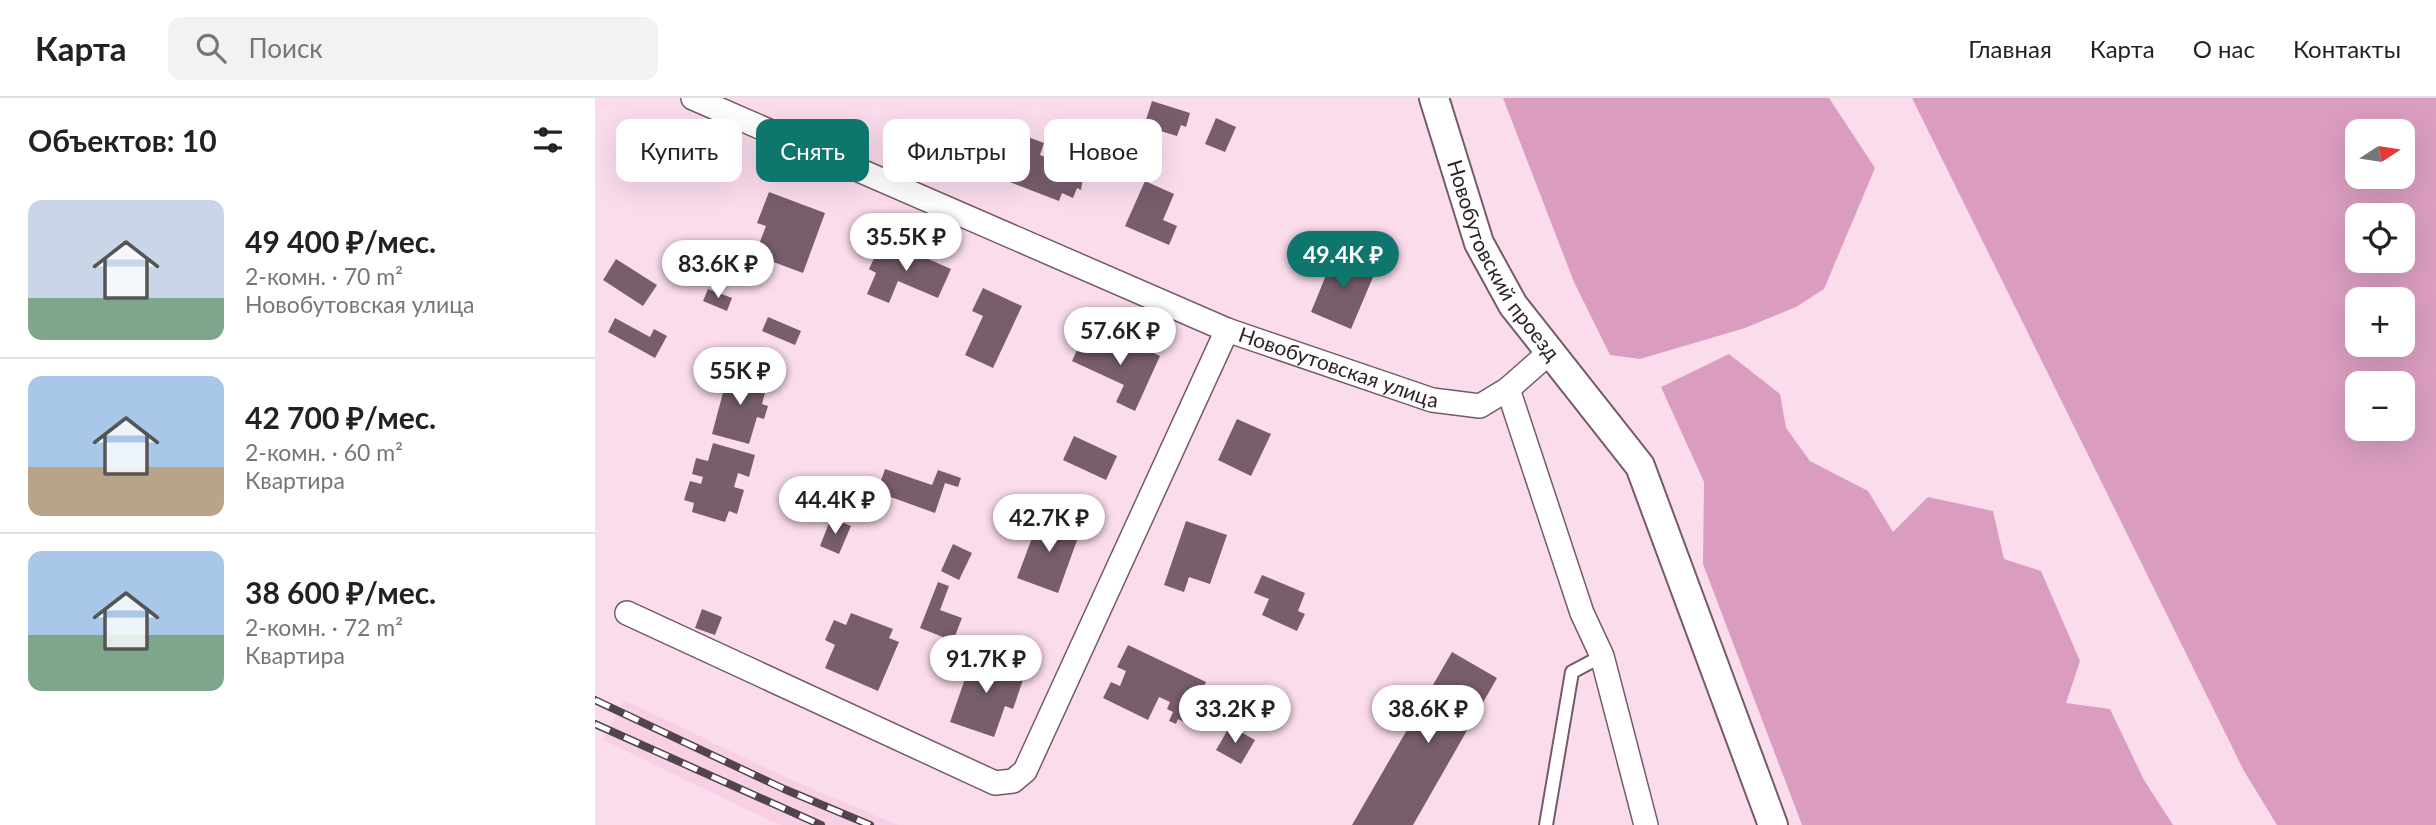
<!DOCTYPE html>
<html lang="ru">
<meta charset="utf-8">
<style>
:root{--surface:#fff;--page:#f2f2f2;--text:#222;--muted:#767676;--line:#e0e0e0;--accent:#0f766e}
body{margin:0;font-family:Lato,sans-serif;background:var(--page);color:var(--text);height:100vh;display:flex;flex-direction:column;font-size:26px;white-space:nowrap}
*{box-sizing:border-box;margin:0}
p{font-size:23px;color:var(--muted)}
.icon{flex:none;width:38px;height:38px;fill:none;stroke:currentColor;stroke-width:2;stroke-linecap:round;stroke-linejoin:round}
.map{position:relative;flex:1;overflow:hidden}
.panel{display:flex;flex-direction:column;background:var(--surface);width:595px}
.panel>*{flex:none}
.hud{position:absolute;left:21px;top:21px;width:665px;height:63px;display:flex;gap:14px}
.needle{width:46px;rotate:78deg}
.tools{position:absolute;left:1750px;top:21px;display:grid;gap:14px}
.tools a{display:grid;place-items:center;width:70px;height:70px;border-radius:14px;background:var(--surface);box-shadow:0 7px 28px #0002;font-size:35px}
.price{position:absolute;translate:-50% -60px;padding:0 16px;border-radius:24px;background:#fff;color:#222;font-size:23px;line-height:46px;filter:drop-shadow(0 2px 4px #0008)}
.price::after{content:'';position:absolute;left:50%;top:42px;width:21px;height:16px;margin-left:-10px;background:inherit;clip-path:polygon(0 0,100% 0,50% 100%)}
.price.on{background:var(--accent);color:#fff}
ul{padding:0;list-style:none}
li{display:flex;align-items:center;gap:21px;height:175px;padding:0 28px}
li+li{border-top:2px solid var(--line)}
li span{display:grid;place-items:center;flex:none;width:196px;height:140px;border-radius:14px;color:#555}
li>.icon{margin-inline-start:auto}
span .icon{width:84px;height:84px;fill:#fffc;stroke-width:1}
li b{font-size:30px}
h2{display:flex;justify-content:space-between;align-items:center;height:84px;padding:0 28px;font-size:30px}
.pill{padding:0 24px;border-radius:14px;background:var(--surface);box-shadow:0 7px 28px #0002;font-size:24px;line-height:63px}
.pill.on{background:var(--accent);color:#fff}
header{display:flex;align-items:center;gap:42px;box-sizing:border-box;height:98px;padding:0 35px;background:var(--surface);border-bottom:2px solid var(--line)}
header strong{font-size:33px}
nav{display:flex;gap:38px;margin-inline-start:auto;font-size:24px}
.search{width:490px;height:63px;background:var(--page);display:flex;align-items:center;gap:18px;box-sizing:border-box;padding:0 24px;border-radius:14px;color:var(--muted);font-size:26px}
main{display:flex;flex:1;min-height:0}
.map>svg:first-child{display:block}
</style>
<header>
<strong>Карта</strong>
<div class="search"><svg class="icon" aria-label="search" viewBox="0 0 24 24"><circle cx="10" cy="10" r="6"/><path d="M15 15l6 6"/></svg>Поиск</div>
<nav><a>Главная</a><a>Карта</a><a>О нас</a><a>Контакты</a></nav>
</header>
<main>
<section class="panel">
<h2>Объектов: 10<svg class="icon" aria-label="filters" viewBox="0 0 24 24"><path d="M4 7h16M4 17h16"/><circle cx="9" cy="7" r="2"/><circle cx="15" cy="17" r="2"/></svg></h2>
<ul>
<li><span style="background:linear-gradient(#c9d6e8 70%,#7fa58c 0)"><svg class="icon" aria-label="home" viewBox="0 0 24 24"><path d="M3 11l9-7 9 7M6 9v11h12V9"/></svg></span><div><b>49 400 ₽/мес.</b><p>2-комн. · 70 m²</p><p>Новобутовская улица</p></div></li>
<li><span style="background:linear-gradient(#a9c7e8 65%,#b9a48a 0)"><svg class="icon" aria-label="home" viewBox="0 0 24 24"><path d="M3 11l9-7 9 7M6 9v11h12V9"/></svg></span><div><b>42 700 ₽/мес.</b><p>2-комн. · 60 m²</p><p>Квартира</p></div></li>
<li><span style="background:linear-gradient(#a9c7e8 60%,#7fa58c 0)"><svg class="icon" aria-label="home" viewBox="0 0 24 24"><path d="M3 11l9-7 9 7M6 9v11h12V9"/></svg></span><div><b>38 600 ₽/мес.</b><p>2-комн. · 72 m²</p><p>Квартира</p></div></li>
</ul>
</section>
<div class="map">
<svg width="1841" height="727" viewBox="0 0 1841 727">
<rect width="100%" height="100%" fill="#fbdced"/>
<polygon fill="#f7d0e5" points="29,602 192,680 303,727 187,727 176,723 8,642"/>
<g fill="#da9dc0" fill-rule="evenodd">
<polygon points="908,0 1234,0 1280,70 1229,191 1201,209 1150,230 1045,261 1015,257 979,184"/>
<path d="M1317,0H1841V727H1682L1649,673ZM1808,33V79H1762V33ZM1808,117V163H1762V117ZM1762,201H1808V247H1762ZM1762,285H1808V331H1762Z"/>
<polygon points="1134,256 1185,296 1191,330 1215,363 1273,393 1298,434 1333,399 1398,413 1409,461 1446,473 1485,563 1471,605 1515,611 1549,682 1578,727 1207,727 1108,466 1109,384 1066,289"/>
</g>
<g fill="#785d6c">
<polygon points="557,3 595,15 591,29 586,27 582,38 549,28"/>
<polygon points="621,20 641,29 630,54 610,46"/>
<polygon points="433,39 449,45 445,57 489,75 486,92 482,90 478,100 467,95 464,103 394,76 407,43 428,51"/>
<polygon points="550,83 579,96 568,122 582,128 574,147 530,128"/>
<polygon points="174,94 230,115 208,175 160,157 171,128 162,125"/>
<polygon points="297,145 356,171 343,200 303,183 294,205 272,196 281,175 274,171 283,152 292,156"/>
<polygon points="740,155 781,172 756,231 716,214"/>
<polygon points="21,161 62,187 48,208 8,182"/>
<polygon points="388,190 427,208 398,270 370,257 388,218 377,213"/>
<polygon points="113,191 137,200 132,213 108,203"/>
<polygon points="173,219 206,233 200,247 167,233"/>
<polygon points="20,220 55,239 59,231 72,238 60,260 13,234"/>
<polygon points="488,239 517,252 524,239 565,258 540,313 521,304 529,287 477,263"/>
<polygon points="134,272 173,283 167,306 173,308 169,321 162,319 154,346 117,336"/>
<polygon points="642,321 676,336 656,378 623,362"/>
<polygon points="479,338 522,358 511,382 468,362"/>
<polygon points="118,345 160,357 154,379 143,375 139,389 149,392 142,416 134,413 130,424 97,414 99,405 89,402 95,383 106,386 108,379 97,376 101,360 113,363"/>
<polygon points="290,371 337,387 343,372 366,380 363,389 350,385 340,415 282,394"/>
<polygon points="446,416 486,431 463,495 422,480"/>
<polygon points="236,420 256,428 244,456 225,448"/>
<polygon points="591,423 632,437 615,486 594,479 589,494 569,487"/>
<polygon points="358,446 377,455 364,482 346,473"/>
<polygon points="667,477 710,495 703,513 710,516 702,533 667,517 674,501 659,495"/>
<polygon points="343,484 354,488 345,512 367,520 358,543 325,530"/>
<polygon points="107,511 127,519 120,537 100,530"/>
<polygon points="256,515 298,531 294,540 304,544 283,593 230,570 240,547 230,542 239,522 251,527"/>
<polygon points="533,547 611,584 591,625 583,621 581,626 574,623 578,614 572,611 575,604 564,599 553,622 508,600 516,584 525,588 531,573 522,569"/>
<polygon points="380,552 407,561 404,570 429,579 418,611 410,608 399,639 355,624"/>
<polygon points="857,554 902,580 818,727 757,727"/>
<polygon points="635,628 660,642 646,666 621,652"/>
</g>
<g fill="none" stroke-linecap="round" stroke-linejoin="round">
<g stroke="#755a69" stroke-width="16">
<polyline id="service" points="951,727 977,574 1007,558"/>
</g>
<g stroke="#755a69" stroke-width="26">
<g id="minor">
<path id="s1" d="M98,0L632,232L837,302L885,308L913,291L955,254"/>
<polyline points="913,291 987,515 1007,558 1051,727"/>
<polyline points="32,515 400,685 418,683 430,673 632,232"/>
</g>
</g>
<g stroke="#755a69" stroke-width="32">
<g id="tertiary">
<path id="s2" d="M839,0L884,145L918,207L1045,368L1178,727"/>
</g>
</g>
<use href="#service" stroke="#fff" stroke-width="12"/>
<use href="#minor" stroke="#fff" stroke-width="23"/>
<use href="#tertiary" stroke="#fff" stroke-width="28"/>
<g stroke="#53444c" stroke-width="8">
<g id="rail">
<polyline points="0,602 189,691 275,727"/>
<polyline points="0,626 226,727"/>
</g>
</g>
<use href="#rail" stroke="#fff" stroke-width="5" stroke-dasharray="16" stroke-linecap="butt"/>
</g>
<g text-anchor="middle" stroke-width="7" stroke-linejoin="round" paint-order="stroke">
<g font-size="21" fill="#2e2329" stroke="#fff">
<text dy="7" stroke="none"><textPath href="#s2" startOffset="178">Новобутовский проезд</textPath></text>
<text dy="7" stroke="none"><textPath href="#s1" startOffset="700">Новобутовская улица</textPath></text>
</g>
</g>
</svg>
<div class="tools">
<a><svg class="needle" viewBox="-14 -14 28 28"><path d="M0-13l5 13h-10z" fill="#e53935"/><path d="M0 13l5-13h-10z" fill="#767676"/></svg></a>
<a><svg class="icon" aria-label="locate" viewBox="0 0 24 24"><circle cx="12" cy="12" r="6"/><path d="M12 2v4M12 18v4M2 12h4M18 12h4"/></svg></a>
<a>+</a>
<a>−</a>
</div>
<b class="price" style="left:311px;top:175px">35.5K ₽</b>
<b class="price on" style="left:748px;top:193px">49.4K ₽</b>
<b class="price" style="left:123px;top:202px">83.6K ₽</b>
<b class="price" style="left:525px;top:269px">57.6K ₽</b>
<b class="price" style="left:145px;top:309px">55K ₽</b>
<b class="price" style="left:240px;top:438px">44.4K ₽</b>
<b class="price" style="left:454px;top:456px">42.7K ₽</b>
<b class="price" style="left:391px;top:597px">91.7K ₽</b>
<b class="price" style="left:640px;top:647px">33.2K ₽</b>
<b class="price" style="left:833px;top:647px">38.6K ₽</b>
<div class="hud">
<a class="pill">Купить</a>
<a class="pill on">Снять</a>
<a class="pill">Фильтры</a>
<a class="pill">Новое</a>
</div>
</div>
</main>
